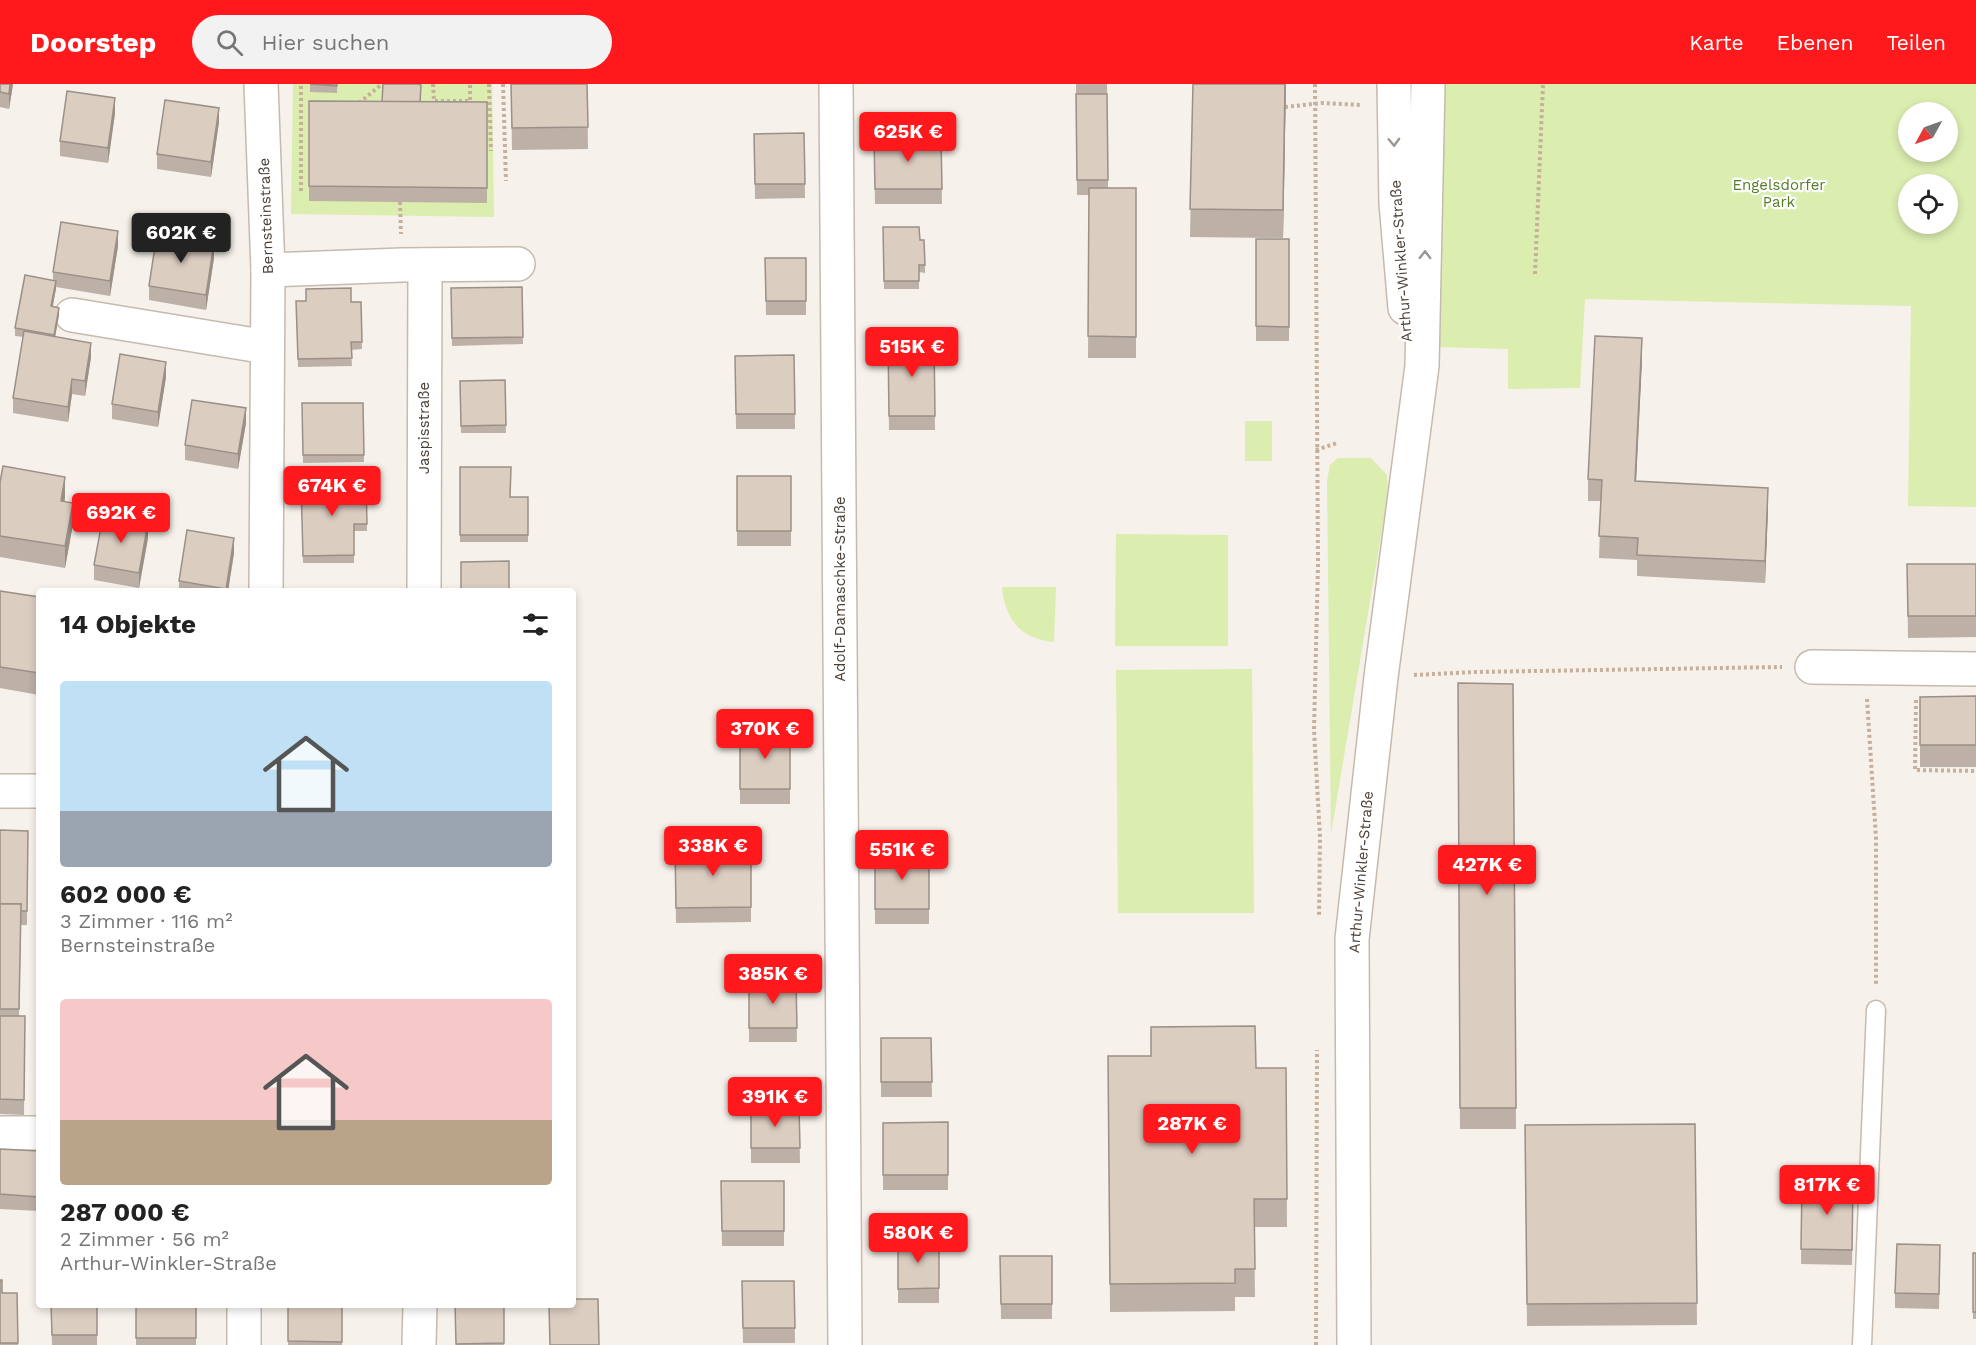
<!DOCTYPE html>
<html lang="de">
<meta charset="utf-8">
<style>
:root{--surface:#fff;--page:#f2f2f2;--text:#222;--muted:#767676;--accent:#ff181c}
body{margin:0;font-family:"Work Sans",sans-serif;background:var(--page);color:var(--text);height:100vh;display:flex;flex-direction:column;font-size:22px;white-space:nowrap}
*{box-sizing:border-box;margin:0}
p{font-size:20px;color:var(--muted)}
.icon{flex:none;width:33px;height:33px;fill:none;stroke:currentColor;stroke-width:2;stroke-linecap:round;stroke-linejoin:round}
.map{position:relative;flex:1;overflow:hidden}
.panel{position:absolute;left:36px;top:504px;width:540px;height:720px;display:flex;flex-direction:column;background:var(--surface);border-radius:6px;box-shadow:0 3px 9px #0003}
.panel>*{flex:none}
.needle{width:39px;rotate:230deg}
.controls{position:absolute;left:1898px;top:18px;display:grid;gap:12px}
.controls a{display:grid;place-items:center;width:60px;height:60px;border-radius:50%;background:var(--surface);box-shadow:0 3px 9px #0003;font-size:30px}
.price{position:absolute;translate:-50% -51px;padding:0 14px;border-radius:6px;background:var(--accent);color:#fff;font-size:20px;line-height:39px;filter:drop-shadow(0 2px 3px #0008)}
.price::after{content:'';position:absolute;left:50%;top:36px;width:18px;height:14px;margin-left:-9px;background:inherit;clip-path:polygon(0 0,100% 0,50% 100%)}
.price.current{background:#222;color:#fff}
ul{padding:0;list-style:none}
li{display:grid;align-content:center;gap:12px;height:318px;padding:0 24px}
li span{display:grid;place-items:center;height:186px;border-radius:6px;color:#555}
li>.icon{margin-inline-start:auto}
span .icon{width:108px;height:108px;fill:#fffc;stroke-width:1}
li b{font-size:26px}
h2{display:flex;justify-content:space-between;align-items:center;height:72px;padding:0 24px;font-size:26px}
header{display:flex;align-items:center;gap:36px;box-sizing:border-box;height:84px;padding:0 30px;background:var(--accent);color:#fff}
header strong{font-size:28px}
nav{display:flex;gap:33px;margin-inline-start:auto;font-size:21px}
.search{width:420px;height:54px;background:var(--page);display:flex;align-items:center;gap:15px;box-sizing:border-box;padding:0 21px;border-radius:33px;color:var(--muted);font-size:22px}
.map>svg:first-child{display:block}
</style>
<header>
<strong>Doorstep</strong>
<div class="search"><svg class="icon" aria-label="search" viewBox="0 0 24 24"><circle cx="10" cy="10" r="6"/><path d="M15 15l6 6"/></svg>Hier suchen</div>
<nav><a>Karte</a><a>Ebenen</a><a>Teilen</a></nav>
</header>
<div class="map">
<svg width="1976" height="1261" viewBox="0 0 1976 1261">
<rect width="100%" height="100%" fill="#f6f1ea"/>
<g fill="#dcedb0" fill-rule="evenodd">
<polygon points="293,0 492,0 494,133 291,130"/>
<path d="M1438,0H1976V423L1908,422L1911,222L1585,215L1580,304L1508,305V265L1437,263ZM1908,28H1947V68H1908ZM1908,100H1947V140H1908Z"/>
<rect x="1245" y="337" width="27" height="40"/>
<polygon points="1338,374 1371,374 1387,391 1388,410 1331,750 1327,397 1330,381"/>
<polygon points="1116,450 1228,451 1228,562 1115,562"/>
<path d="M1002,503H1056L1054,558C1020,555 1005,535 1002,503Z"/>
<polygon points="1252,585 1254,829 1118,829 1116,586"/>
</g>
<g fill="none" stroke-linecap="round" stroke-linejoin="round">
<g stroke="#c6baae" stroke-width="21">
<polyline id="service" points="1862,1261 1876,926"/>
</g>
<g stroke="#c6baae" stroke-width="36">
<g id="minor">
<polyline points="261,0 268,186 266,507"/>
<polyline points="836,0 845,1261"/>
<polyline points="268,186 402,181 518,180"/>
<polyline points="72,231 267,263"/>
<polyline points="424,507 425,181"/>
<polyline points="1812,583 1976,585"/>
<polyline points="0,707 39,707"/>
<polyline points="0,1049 39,1049"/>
<polyline points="244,1261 244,1221"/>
<polyline points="419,1261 420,1221"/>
</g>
</g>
<g stroke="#c6baae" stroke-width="36">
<g id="tertiary">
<polyline points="1394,0 1396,119 1405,224"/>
<polyline points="1354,1261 1352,855 1381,593 1422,282 1428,0"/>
</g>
</g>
<g stroke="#c6b09b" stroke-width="4" stroke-dasharray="3 3" stroke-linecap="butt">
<polyline points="433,0 434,17 470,17 470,0"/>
<polyline points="489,0 491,67"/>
<polyline points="503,0 506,97"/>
<polyline points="1315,0 1318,481 1314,646 1320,753 1319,833"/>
<polyline points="359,19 382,0"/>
<polyline points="1285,23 1322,19 1362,21"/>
<polyline points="301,107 301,0"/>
<polyline points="400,118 401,150"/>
<polyline points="1535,190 1543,0"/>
<polyline points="1316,366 1337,359"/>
<polyline points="1414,591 1474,588 1782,583"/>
<polyline points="1867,615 1876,754 1876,902"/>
<polyline points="1916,616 1915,686 1976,687"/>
<polyline points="1316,1261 1317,966"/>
</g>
<use href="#service" stroke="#fff" stroke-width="18"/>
<use href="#minor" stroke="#fff" stroke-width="33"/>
<use href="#tertiary" stroke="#fff" stroke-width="33"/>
</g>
<g fill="#bdb0a6">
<polygon points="0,0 13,0 9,25 0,23"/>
<polygon points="310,0 337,0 337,9 310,8"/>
<polygon points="511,0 587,0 588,65 512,66"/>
<polygon points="1076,0 1107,0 1108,104 1136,104 1136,274 1088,274 1089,111 1077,111"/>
<polygon points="1193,0 1286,0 1283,154 1190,153"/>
<polygon points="309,17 487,18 487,119 309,117"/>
<polygon points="115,29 108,79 60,72 60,57"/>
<polygon points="219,38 211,93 157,85 157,70"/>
<polygon points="804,49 805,114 755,115 754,50"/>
<polygon points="941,53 942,120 875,120 874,54"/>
<polygon points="883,143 920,156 925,181 925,189 919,188 919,205 884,205"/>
<rect x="1256" y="155" width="33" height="102"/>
<polygon points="118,162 110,212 56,203 53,222 59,231 55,253 91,273 85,312 72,310 68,338 13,329 13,314 24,253 15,252 15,244 53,196 53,188"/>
<polygon points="214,174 206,226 149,216 149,202"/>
<polygon points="765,174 806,174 806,231 766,231"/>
<polygon points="522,203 523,260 452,262 451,204"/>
<polygon points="296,217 361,218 362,265 351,266 352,282 298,283"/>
<polygon points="888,256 934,256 935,346 889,346"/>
<polygon points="794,271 795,345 736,345 735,272"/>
<polygon points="1642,276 1636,397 1768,426 1765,499 1637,492 1637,476 1599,474 1601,417 1588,417 1588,395"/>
<polygon points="166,293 158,343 112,335 112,320"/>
<polygon points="505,296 506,349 461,349 460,297"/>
<polygon points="302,319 363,319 364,378 303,379"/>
<polygon points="246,339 238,385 185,376 185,361"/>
<polygon points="460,383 510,413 528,413 528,458 460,458"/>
<rect x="737" y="392" width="54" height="70"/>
<polygon points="0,398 65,414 64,417 73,440 65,484 0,473"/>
<polygon points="366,399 367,447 354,447 354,479 303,479 301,400"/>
<polygon points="148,454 139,504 94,496 94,481"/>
<polygon points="234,469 228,507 179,507 179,497"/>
<polygon points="1907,480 1976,480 1976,553 1908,554"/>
<polygon points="0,507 39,513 39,611 0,604"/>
<polygon points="1458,599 1513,600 1516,1045 1460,1045"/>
<polygon points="1976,612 1976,683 1920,683 1920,613"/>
<rect x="740" y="646" width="50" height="74"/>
<polygon points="0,746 28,747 27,841 21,841 19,932 25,932 24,1031 0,1030"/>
<polygon points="675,762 751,762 751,838 676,839"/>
<rect x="875" y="769" width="54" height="71"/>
<polygon points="749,898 796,898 797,958 749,958"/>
<polygon points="881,954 931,954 932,1013 881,1013"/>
<polygon points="1108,972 1256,984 1286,984 1287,1143 1254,1143 1255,1213 1235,1213 1235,1227 1110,1228"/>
<polygon points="751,1023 799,1023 800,1079 751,1079"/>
<polygon points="948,1038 948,1106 883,1106 883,1039"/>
<polygon points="1695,1040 1697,1241 1527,1242 1525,1041"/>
<polygon points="0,1065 39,1067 39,1127 0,1125"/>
<polygon points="721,1097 784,1097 784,1162 722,1162"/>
<polygon points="1802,1099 1853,1099 1852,1181 1801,1180"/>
<rect x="898" y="1155" width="41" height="64"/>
<polygon points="1940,1161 1939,1225 1895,1224 1895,1209"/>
<rect x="1973" y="1169" width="3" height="66"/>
<polygon points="1000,1172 1052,1172 1052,1235 1001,1235"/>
<polygon points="0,1196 2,1209 17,1209 18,1261 0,1261"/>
<polygon points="742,1197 794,1197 795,1259 743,1259"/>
<polygon points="51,1221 97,1221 97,1261 52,1261"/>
<rect x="136" y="1221" width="60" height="40"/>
<rect x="288" y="1221" width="54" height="40"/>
<polygon points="455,1221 504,1221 504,1261 456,1261"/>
</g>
<g fill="#9a9087">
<polygon points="10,0 13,0 9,25 9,10"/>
<polygon points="1285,0 1286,0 1283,154 1283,126"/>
<polygon points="115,14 115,29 108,79 108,64"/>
<polygon points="219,24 219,38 211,93 211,78"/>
<polygon points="118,147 118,162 110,212 110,197"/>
<polygon points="214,159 214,174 206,226 206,211"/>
<polygon points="56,197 56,205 51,230 51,222"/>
<polygon points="59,224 59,231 54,259 54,251"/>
<polygon points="1642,254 1642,276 1635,419 1635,397"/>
<polygon points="91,259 91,273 85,312 85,297"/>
<polygon points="166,278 166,293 158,343 158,328"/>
<polygon points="72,295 72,310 68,338 68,323"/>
<polygon points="246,324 246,339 238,385 238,370"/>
<polygon points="65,393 65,414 61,438 61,417"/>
<polygon points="1768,404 1768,426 1765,499 1765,477"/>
<polygon points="73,419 73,440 65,484 65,462"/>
<polygon points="148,439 148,454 139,504 139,489"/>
<polygon points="234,454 234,469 228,507 226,507"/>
</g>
<g fill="#dccdc1" stroke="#9a9087" stroke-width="1.5">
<polygon points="0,0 10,0 9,10 0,8"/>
<polygon points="310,0 337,0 337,2"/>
<polygon points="383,0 418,0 421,1 420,18 382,18"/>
<polygon points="511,0 587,0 588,43 512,44"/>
<polygon points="1193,0 1285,0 1283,126 1190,125"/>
<polygon points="67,7 115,14 108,64 60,57"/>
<polygon points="1076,10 1107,10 1108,96 1077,96"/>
<polygon points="165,16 219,24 211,78 157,70"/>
<polygon points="309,17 487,18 487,104 309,102"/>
<polygon points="804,49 805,100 755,100 754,50"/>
<polygon points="941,53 942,105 875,105 874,54"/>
<polygon points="1089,104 1136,104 1136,253 1088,252"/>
<polygon points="61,138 118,147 110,197 53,188"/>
<polygon points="883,143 919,143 920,156 924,156 925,181 919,181 919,197 884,197"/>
<polygon points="157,149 214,159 206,211 149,202"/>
<polygon points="1256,155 1289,155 1289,243 1256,242"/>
<polygon points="765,174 806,174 806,217 766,217"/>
<polygon points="25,191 56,197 51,222 59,224 54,251 15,244"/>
<polygon points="522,203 523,253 452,254 451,204"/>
<polygon points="351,204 351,218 361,218 362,258 351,258 352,274 298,275 296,217 306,217 306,205"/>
<polygon points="24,247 91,259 85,297 72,295 68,323 13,314"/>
<polygon points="1595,252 1642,254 1635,397 1768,404 1765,477 1637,471 1638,454 1599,452 1602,396 1588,395"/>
<polygon points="888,256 934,256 935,332 889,332"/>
<polygon points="120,270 166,278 158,328 112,320"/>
<polygon points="794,271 795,330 736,330 735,272"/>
<polygon points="505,296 506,341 461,342 460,297"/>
<polygon points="192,316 246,324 238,370 185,361"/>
<polygon points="302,319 363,319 364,371 303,371"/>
<polygon points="3,382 65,393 61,417 73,419 65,462 0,452 0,398"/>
<polygon points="460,383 511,383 510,413 528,413 528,451 460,451"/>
<rect x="737" y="392" width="54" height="55"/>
<polygon points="366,399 367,440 354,440 354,471 303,472 301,400"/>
<polygon points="103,432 148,439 139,489 94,481"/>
<polygon points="187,446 234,454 226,505 179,497"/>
<polygon points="509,477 509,507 461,507 461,478"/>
<polygon points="1907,480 1976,480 1976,532 1908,532"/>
<polygon points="0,507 39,513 39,589 0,583"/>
<polygon points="1458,599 1513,600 1516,1024 1460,1024"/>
<polygon points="1976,612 1976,661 1920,661 1920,613"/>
<rect x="740" y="646" width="50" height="59"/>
<polygon points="0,746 28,747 27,827 20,827 21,820 0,820"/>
<polygon points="675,762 751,762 751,823 676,824"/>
<rect x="875" y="769" width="54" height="56"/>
<polygon points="0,820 21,820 19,925 0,925"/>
<polygon points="749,898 796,898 797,944 749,944"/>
<polygon points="0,932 25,932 24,1016 0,1015"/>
<polygon points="1255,942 1256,984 1286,984 1287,1115 1254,1115 1255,1185 1235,1185 1235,1199 1110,1200 1108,972 1151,972 1151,943"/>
<polygon points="881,954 931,954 932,998 881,998"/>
<polygon points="751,1023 799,1023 800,1064 751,1064"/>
<polygon points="948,1038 948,1091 883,1091 883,1039"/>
<polygon points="1695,1040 1697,1219 1527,1220 1525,1041"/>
<polygon points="0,1065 39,1067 39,1113 0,1110"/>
<polygon points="721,1097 784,1097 784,1147 722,1147"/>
<polygon points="1802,1099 1853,1099 1852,1166 1801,1165"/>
<polygon points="898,1155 939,1155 939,1204 898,1205"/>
<polygon points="1897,1160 1940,1161 1939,1210 1895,1209"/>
<rect x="1973" y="1169" width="3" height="59"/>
<polygon points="1000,1172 1052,1172 1052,1220 1001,1220"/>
<polygon points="0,1196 2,1196 2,1209 17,1209 18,1259 0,1259"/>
<polygon points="742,1197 794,1197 795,1244 743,1244"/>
<polygon points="573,1215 598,1215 599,1261 550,1261 549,1221 573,1221"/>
<polygon points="51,1221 97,1221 97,1251 52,1251"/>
<rect x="136" y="1221" width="60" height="33"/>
<polygon points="288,1221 342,1221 342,1258 288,1257"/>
<polygon points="455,1221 504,1221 504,1259 456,1260"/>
</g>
<defs><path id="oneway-chevron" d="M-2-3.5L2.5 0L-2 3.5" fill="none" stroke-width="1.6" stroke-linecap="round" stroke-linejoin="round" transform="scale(1.5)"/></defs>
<g stroke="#9c9691">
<use href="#oneway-chevron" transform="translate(1394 58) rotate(88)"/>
<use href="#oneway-chevron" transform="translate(1425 171) rotate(-89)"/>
</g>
<g text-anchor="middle" stroke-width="4.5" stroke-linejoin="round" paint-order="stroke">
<g font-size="15" fill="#547e23" stroke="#fff">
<text x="1779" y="106">Engelsdorfer<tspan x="1779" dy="17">Park</tspan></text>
</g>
<g font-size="15" fill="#4b4037" stroke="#fff">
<text transform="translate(266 132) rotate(-92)" y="5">Bernsteinstraße</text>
<text transform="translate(1401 177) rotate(-94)" y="5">Arthur-Winkler-Straße</text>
<text transform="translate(424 344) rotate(-90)" y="5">Jaspisstraße</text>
<text transform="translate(840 505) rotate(-90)" y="5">Adolf-Damaschke-Straße</text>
<text transform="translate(1361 788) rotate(-85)" y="5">Arthur-Winkler-Straße</text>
</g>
</g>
</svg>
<div class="controls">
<a><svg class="needle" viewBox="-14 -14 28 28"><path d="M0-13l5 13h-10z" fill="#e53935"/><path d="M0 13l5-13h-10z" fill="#767676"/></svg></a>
<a><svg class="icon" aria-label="locate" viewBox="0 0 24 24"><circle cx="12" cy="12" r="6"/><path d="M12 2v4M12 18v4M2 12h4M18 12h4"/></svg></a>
</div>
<b class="price" style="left:908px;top:79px">625K €</b>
<b class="price current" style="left:181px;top:180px">602K €</b>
<b class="price" style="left:912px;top:294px">515K €</b>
<b class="price" style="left:332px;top:433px">674K €</b>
<b class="price" style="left:121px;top:460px">692K €</b>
<b class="price" style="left:765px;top:676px">370K €</b>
<b class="price" style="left:713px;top:793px">338K €</b>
<b class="price" style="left:902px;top:797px">551K €</b>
<b class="price" style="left:1487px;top:812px">427K €</b>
<b class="price" style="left:773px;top:921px">385K €</b>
<b class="price" style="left:775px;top:1044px">391K €</b>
<b class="price" style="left:1192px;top:1071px">287K €</b>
<b class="price" style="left:1827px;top:1132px">817K €</b>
<b class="price" style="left:918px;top:1180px">580K €</b>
<section class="panel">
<h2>14 Objekte<svg class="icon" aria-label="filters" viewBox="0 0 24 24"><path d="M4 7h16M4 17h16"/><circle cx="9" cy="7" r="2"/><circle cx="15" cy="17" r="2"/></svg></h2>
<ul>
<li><span style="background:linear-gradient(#bfe0f5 70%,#9aa5b1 0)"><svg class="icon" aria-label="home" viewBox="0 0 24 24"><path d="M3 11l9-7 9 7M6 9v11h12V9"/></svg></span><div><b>602 000 €</b><p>3 Zimmer · 116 m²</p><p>Bernsteinstraße</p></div></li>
<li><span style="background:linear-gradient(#f6c9c9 65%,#b9a48a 0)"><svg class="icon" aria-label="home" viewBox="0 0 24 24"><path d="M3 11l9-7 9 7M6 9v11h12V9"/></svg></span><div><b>287 000 €</b><p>2 Zimmer · 56 m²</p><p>Arthur-Winkler-Straße</p></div></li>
</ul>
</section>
</div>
